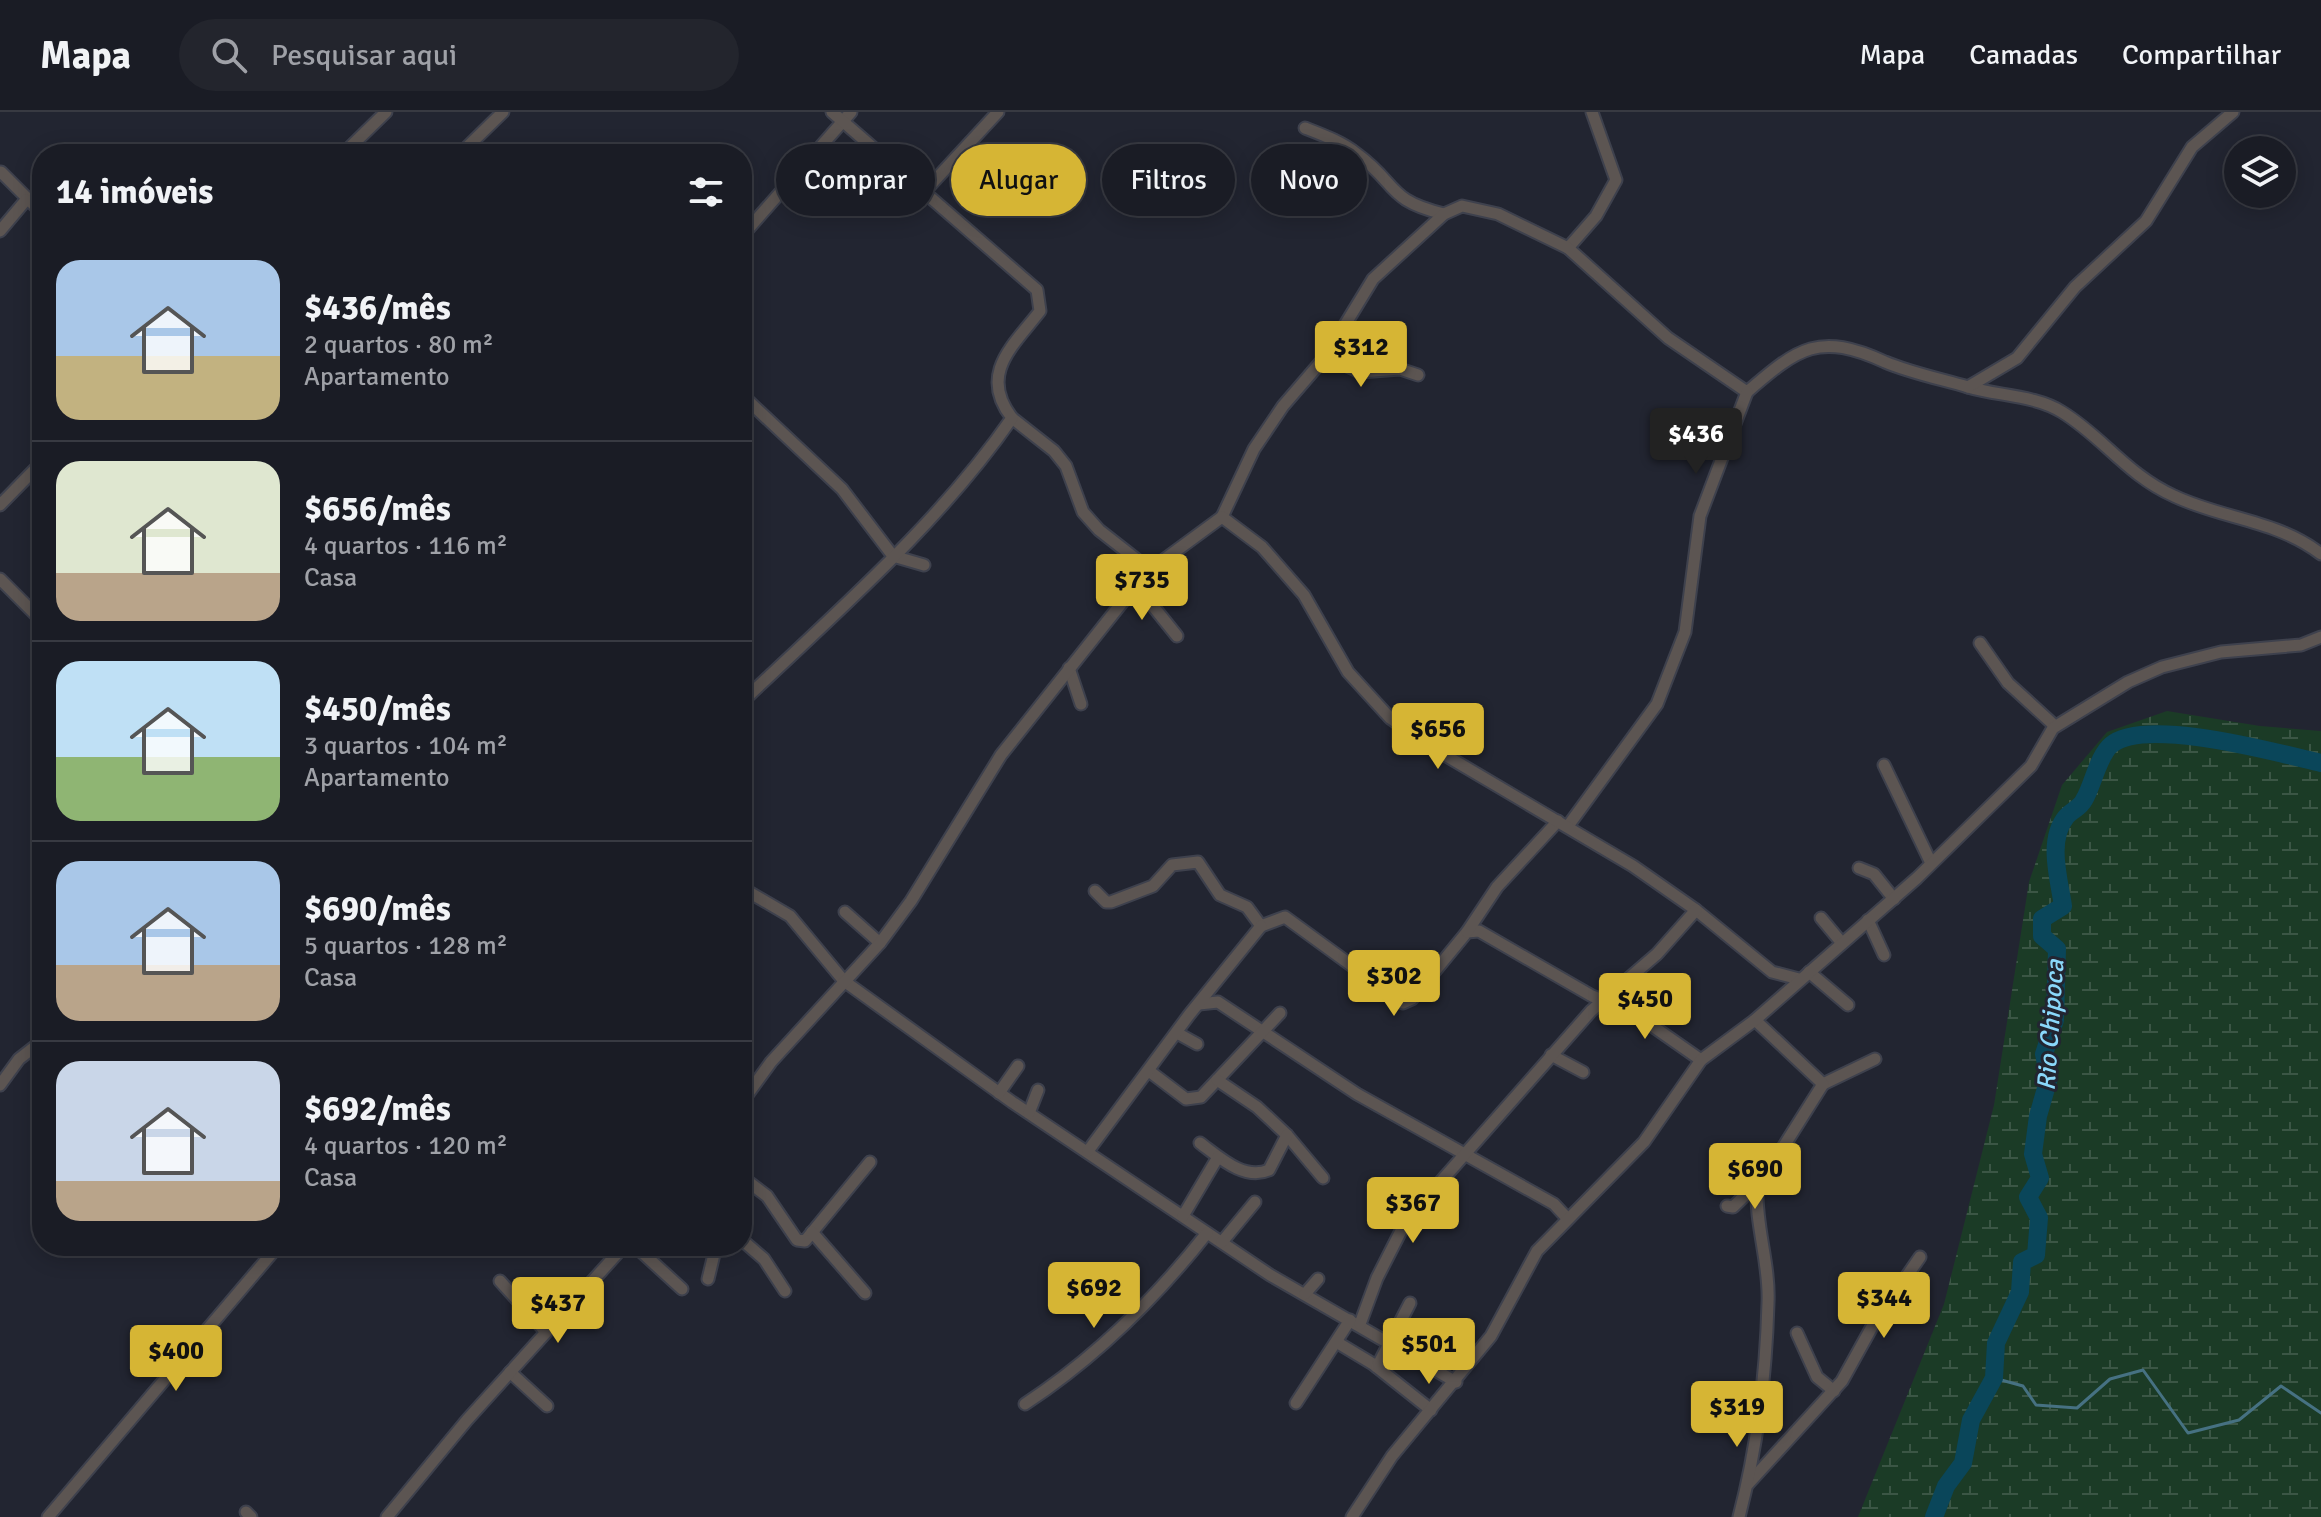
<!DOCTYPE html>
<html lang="pt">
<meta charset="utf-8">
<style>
:root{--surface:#1a1c25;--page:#23252d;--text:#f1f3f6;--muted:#9fa1a7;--line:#383a42;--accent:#d6b534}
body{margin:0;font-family:Signika,sans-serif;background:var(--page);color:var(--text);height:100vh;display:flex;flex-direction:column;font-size:30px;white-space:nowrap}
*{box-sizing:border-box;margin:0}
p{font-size:26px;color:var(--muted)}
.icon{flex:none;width:44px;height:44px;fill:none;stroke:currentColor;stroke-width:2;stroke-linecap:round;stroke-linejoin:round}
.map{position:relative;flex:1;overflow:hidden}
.drawer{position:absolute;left:32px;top:32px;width:720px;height:1112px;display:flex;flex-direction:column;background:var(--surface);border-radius:32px;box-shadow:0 4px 20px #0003,0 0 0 2px var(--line)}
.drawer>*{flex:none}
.guide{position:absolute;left:776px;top:32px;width:760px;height:72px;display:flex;gap:16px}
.tools{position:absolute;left:2224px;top:24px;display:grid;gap:16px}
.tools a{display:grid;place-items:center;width:72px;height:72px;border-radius:50%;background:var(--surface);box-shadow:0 4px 20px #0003,0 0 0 2px var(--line);font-size:40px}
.price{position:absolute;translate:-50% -68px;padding:0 18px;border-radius:8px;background:var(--accent);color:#111;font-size:26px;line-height:52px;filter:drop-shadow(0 2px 4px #0008)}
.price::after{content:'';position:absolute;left:50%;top:48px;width:24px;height:18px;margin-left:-12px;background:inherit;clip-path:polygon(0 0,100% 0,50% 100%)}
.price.active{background:#222;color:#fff}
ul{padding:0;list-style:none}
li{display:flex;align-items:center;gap:24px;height:200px;padding:0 24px}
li+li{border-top:2px solid var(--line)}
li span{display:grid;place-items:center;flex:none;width:224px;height:160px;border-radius:24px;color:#555}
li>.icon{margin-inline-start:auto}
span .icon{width:96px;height:96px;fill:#fffc;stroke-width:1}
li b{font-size:34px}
h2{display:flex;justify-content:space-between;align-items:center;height:96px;padding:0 24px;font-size:34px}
.tag{padding:0 28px;border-radius:36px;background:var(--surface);box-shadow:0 4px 20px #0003,0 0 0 2px var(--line);font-size:28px;line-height:72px}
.tag.active{background:var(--accent);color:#111}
header{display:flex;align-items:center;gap:48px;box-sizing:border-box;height:112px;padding:0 40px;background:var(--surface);border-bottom:2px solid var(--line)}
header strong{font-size:38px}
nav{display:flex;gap:44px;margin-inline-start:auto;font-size:28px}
.search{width:560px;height:72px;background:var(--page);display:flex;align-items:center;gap:20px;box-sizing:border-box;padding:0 28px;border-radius:44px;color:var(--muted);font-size:30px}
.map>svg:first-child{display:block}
</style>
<header>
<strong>Mapa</strong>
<div class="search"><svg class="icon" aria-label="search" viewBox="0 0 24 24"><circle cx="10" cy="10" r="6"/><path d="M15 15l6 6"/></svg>Pesquisar aqui</div>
<nav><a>Mapa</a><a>Camadas</a><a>Compartilhar</a></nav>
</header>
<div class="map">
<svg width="2321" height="1405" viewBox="0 0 2321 1405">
<defs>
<pattern id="wetland-marsh" width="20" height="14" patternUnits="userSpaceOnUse" patternTransform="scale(2)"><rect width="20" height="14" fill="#1b3b26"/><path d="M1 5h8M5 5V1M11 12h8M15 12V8" fill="none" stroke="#3b5645"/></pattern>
</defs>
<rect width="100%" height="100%" fill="#222531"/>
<polygon fill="url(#wetland-marsh)" points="2167,599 2260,614 2321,619 2321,1405 1858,1405 1944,1192 1994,993 2029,770 2062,673 2107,620"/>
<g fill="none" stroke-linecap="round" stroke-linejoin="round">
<polyline stroke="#467182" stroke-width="3" points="1994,1266 2023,1274 2036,1293 2077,1296 2110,1267 2143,1258 2188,1321 2239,1308 2281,1274 2321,1301"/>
<path stroke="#0a465a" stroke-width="18" d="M1934,1405L1946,1374L1963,1351L1971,1308L1994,1266L1996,1231L2020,1180L2022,1150L2036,1143L2039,1106L2028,1085L2040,1066L2033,1042L2038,1004L2049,966L2044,942L2055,908L2057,837L2042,824V807L2063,794C2059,767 2047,728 2066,705C2072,698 2080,696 2084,688C2093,673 2098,644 2111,633C2145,604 2278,641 2321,651"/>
<g stroke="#3e414d" stroke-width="15">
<g id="minor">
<path d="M1305,16C1323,23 1342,30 1357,42C1398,72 1386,88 1444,102"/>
<polyline points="343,42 386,0"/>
<polyline points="460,42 503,0"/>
<polyline points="1,60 42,101"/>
<polyline points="925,79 998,0"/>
<polyline points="0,119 26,88"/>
<polyline points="742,124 851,0"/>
<polyline points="1568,136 1596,104 1616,68 1592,0"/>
<polyline points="1326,244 1360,260 1400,257 1418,263"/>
<path d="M1968,275C1998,284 2035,283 2062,300C2103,325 2127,363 2174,384C2222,407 2277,408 2321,442"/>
<polyline points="742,283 842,377 893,444 924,453"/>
<polyline points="1012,306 1054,339 1066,354 1083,400 1099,418 1150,458"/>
<polyline points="0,393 42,350"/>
<path d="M1222,405L1254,337L1283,294L1326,244L1373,167L1444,102L1462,94L1498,102L1568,136L1668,226L1747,280C1799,235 1819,220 1885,250C1911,261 1941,267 1968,275L2017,246L2075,175L2146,109L2192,35L2233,0"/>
<polyline points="0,467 42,509"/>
<polyline points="1136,473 1177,524"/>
<polyline points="1980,531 2008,571 2055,614"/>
<polyline points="1069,556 1081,592"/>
<path d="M742,590C836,500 937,414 1012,306C978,262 1013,234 1040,199L1037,178L832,0"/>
<polyline points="1884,653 1931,751"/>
<polyline points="1568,714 1657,592 1685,520 1700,404 1747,280"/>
<polyline points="1859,756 1874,762 1894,787"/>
<polyline points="742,776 790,804 844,869 1012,990 1270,1163 1456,1270"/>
<polyline points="1095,779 1106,790 1111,790 1153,774 1172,753 1198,750 1220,783 1247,795 1261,814 1285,805 1403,891 1412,887 1467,820 1479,819 1592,884 1631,899 1701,948"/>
<polyline points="845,800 880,831"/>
<polyline points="1821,806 1841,830"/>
<polyline points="1868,808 1884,843"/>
<polyline points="1467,820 1497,775 1558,709"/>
<polyline points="1809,860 1848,893"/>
<polyline points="1199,892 1218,890 1357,982 1554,1092 1567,1106"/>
<polyline points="1177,921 1197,932"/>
<polyline points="1551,943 1583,960"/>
<polyline points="1149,959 1186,987 1201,985 1280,901"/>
<polyline points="1217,968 1257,995 1287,1023 1323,1066"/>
<polyline points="1823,972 1875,947"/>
<polyline points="0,973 19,947 42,929"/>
<polyline points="999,981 1018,954"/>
<polyline points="742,990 771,950 880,831 911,789 1001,643 1136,473 1150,458 1222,405 1262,435 1304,483 1348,560 1390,606 1433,636 1633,754 1696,798 1772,860 1799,867"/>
<polyline points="1029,1001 1038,978"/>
<path d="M1200,1031C1219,1045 1244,1069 1269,1058L1287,1023"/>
<polyline points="1088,1039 1189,903 1261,814"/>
<polyline points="742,1065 767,1084 797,1128 805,1129 870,1050"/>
<polyline points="1727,1094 1733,1095 1765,1064 1823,972 1755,908"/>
<polyline points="1183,1104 1218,1045"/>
<polyline points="812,1120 865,1181"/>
<polyline points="742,1128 764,1147 785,1179"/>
<polyline points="1222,1130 1255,1090"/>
<polyline points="635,1134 682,1177"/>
<polyline points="708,1167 716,1134"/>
<polyline points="500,1169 546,1220"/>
<polyline points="1305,1182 1318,1167"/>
<polyline points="1360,1212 1377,1166 1406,1109 1591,899 1657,842 1696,798"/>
<polyline points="1797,1221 1817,1265 1834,1279"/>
<polyline points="1338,1231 1373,1252 1431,1298"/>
<polyline points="1377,1255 1410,1191"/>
<polyline points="510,1260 547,1294"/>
<polyline points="1296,1291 1350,1208"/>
<path d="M1025,1292C1095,1246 1155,1187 1207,1121"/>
<polyline points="1748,1372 1842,1269 1873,1213 1920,1145"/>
<polyline points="246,1400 251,1405"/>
<polyline points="48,1405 278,1134"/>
<polyline points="387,1405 467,1308 624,1134"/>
<polyline points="1352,1405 1392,1344 1491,1224 1537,1139 1644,1030 1701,948 1755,908 1917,766 2031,654 2053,616 2128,570 2162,555 2221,540 2301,533 2321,525"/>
<path d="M1739,1405C1758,1332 1766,1265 1768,1191C1770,1152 1755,1113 1757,1074"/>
</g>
</g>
<use href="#minor" stroke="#5c5552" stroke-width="11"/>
</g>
<g text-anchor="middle" stroke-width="6" stroke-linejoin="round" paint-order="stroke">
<g font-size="26" font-style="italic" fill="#8ad8fa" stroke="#222531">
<text transform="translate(2050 913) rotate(-86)" y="9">Rio Chipoca</text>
</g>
</g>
</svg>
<div class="tools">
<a><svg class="icon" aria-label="layers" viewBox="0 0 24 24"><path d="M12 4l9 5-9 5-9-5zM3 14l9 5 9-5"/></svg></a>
</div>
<b class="price" style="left:1361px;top:277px">$312</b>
<b class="price active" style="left:1696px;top:364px">$436</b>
<b class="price" style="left:1142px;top:510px">$735</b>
<b class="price" style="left:1438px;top:659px">$656</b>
<b class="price" style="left:1394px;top:906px">$302</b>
<b class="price" style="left:1645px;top:929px">$450</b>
<b class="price" style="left:1755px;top:1099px">$690</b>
<b class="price" style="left:1413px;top:1133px">$367</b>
<b class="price" style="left:1094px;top:1218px">$692</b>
<b class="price" style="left:1884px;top:1228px">$344</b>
<b class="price" style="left:558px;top:1233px">$437</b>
<b class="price" style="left:1429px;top:1274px">$501</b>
<b class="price" style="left:176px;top:1281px">$400</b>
<b class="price" style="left:1737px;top:1337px">$319</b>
<div class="guide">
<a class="tag">Comprar</a>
<a class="tag active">Alugar</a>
<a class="tag">Filtros</a>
<a class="tag">Novo</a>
</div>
<section class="drawer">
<h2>14 imóveis<svg class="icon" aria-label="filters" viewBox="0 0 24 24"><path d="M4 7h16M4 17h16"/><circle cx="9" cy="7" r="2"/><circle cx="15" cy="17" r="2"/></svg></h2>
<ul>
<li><span style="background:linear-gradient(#a9c7e8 60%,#c2b280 0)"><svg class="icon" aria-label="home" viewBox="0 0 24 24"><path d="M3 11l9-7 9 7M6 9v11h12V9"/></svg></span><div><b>$436/mês</b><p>2 quartos · 80 m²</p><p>Apartamento</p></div></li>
<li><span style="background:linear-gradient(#dfe7d0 70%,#b9a48a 0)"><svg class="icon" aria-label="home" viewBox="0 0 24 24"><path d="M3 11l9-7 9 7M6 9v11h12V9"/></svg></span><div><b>$656/mês</b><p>4 quartos · 116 m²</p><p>Casa</p></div></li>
<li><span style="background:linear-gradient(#bfe0f5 60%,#8fb573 0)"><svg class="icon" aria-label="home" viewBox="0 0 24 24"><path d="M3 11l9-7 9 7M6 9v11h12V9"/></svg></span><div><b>$450/mês</b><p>3 quartos · 104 m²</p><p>Apartamento</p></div></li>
<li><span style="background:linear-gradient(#a9c7e8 65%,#b9a48a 0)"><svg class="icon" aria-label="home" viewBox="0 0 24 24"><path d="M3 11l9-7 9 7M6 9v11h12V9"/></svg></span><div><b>$690/mês</b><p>5 quartos · 128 m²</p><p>Casa</p></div></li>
<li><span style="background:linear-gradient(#c9d6e8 75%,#b9a48a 0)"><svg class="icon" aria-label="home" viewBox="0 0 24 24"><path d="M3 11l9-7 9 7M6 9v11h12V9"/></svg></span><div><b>$692/mês</b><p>4 quartos · 120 m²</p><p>Casa</p></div></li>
</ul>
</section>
</div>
